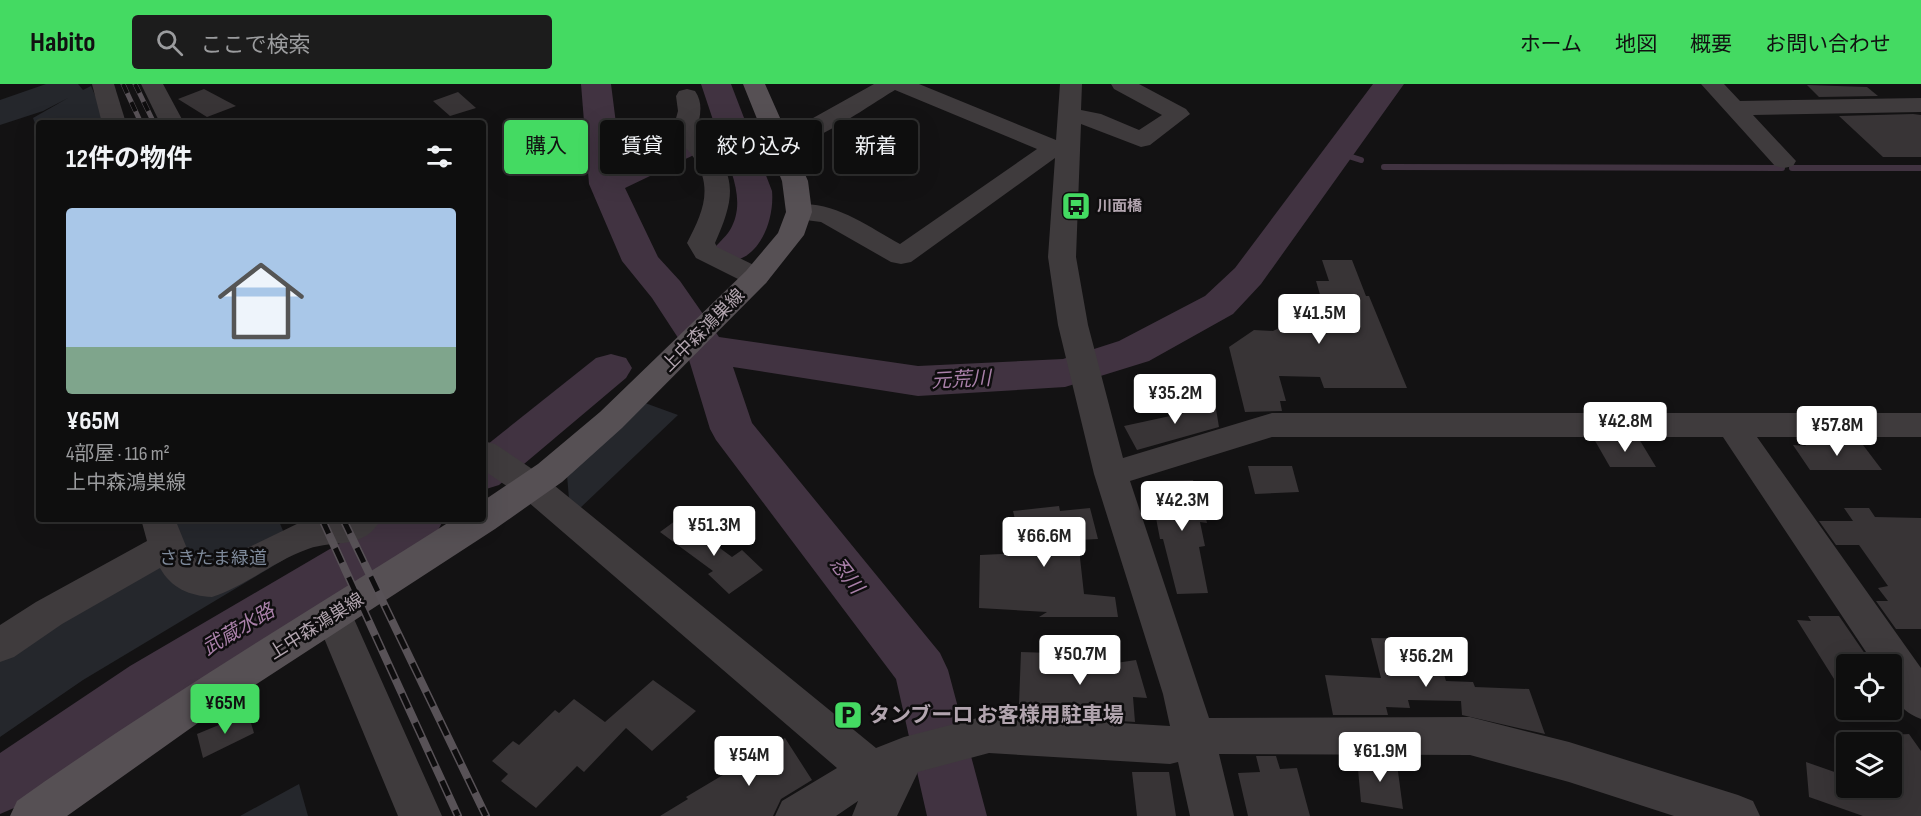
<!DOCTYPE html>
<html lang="ja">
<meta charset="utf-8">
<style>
:root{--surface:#0e0e0e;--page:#1c1c1c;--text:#f1f3f6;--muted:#9b9c9e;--line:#2e2e2e;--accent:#44da62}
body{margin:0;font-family:"Sofia Sans Condensed","Noto Sans JP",sans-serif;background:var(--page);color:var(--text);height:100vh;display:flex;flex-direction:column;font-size:22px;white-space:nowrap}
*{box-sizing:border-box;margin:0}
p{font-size:20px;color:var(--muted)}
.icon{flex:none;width:33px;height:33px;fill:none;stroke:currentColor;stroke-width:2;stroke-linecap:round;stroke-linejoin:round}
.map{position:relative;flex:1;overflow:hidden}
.details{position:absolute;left:36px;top:36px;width:450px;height:402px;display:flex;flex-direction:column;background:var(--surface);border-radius:6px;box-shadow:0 6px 24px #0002,0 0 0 2px var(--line)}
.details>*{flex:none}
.top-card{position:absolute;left:504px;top:36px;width:570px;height:54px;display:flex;gap:12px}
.buttons{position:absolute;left:1836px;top:570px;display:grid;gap:12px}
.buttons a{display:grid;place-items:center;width:66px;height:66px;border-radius:6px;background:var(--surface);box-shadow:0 6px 24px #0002,0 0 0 2px var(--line);font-size:30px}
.price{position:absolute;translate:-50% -51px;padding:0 14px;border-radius:6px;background:#fff;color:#222;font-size:20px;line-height:39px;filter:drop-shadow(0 2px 3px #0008)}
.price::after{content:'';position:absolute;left:50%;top:36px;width:18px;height:14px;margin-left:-9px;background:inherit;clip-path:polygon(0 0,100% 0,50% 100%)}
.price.active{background:var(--accent);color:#111}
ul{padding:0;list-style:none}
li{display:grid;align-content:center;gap:12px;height:318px;padding:0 30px}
li span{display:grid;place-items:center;height:186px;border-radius:6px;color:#555}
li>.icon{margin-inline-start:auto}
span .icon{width:108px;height:108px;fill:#fffc;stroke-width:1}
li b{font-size:26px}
h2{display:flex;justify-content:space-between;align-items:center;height:72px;padding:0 30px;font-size:26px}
.chip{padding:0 21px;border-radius:6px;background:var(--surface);box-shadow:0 6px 24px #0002,0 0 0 2px var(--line);font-size:21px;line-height:54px}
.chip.active{background:var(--accent);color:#111}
header{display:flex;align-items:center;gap:36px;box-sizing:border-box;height:84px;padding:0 30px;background:var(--accent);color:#111}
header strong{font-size:28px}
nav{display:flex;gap:33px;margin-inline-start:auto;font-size:21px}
.search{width:420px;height:54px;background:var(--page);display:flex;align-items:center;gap:15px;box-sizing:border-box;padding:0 21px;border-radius:6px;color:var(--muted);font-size:22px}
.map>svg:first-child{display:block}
</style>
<header>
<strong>Habito</strong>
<div class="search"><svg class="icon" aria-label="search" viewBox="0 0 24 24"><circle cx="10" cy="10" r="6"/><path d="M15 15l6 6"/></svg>ここで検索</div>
<nav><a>ホーム</a><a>地図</a><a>概要</a><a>お問い合わせ</a></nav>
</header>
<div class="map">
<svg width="1921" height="732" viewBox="0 0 1921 732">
<rect width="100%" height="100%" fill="#131213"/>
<g fill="#25272c">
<polygon points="46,0 78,0 83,6 91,2 107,39 39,39 39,50 33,34 68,14 43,27 0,41 0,16"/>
<polygon points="645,319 678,331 579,425 569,415 567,391"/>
<polygon points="169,435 278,435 293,470 83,596 0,653 0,569 146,481"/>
<polygon points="299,700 308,732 240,732"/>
</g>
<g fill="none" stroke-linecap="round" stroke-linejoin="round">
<g stroke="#413341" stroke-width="6">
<polyline points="1339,69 1361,76"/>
<polyline points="1384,83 1782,84"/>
<polyline points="1792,84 1921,84"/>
</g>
<g fill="#413341" fill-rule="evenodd">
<path d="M581,0H611L621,79L713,36L701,0H731L772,107C775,140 755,186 717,176L711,168C717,160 725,154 730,146C747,117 730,86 721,58L625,104L658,173L680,197L719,253L918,282L1063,275L1119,257L1205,212L1235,184L1373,0H1404L1261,200L1233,230L1149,277L1065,303L918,312L733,283L752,339L940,569L948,586L987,732H927L896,595L716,356L710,345L686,266L652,214L622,177L589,100Z"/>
<polygon points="611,270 626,274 632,284 626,294 499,401 483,406 483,364 596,274"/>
<polygon points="381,435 444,435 437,448 168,616 21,721 0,730 0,669 130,582"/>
</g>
</g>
<g fill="#383436">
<polygon points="1807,1 1867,3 1878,12 1819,13"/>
<polygon points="204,5 236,22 207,33 178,15"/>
<polygon points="458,8 476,24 450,32 433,17"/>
<polygon points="1913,30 1921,31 1921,73 1883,73 1839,32"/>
<polygon points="1322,176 1352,176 1366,212 1369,212 1407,304 1324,304 1320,293 1279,292 1286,317 1280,317 1282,327 1245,328 1229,263 1254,246 1273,247 1304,232 1298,213 1321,214 1316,197 1329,197"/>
<polygon points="1182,318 1215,319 1219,343 1137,366 1124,342 1184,329"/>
<polygon points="1594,355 1639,355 1656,383 1610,383"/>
<polygon points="1804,359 1863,361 1882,386 1810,386 1793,361 1806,362"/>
<polygon points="1248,382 1292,382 1299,408 1255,410"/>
<polygon points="1193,396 1194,399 1198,399 1207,439 1200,438 1205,462 1199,463 1208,509 1177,510 1163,455 1160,455 1149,397"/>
<polygon points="1059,422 1060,427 1090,424 1098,455 1078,456 1084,510 1115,513 1118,533 1039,533 1047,528 979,524 980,471 1023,469 1013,427"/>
<polygon points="1844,424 1869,424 1875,433 1921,434 1921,545 1896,545 1876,517 1888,517 1878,504 1888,502 1859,461 1836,461 1819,437 1853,437"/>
<polygon points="679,434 732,473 742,466 763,486 729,510 708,490 713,487 660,448"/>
<polygon points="1808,532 1839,532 1872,580 1846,580 1846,614 1797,536 1811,537"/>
<polygon points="1371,554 1433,555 1446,597 1473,598 1475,603 1529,605 1545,650 1462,631 1461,617 1408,616 1410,624 1386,623 1388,631 1333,631 1325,591 1381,594"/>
<polygon points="1021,568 1113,571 1116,579 1136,576 1147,614 1133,613 1135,638 1034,631 1033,619 1019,620"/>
<polygon points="653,596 696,627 652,667 626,644 584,688 577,682 536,724 501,697 508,690 492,677 513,657 519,661 555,626 559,629 574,615 605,638"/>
<polygon points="248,629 254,649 203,674 197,650"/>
<polygon points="1909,650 1921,667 1921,732 1863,732 1809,713 1806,678 1846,692 1846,704 1892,704 1892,651"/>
<polygon points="785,654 812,696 781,715 773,732 660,732 688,715 686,713"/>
<polygon points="1256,672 1276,672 1280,685 1297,684 1310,732 1248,732 1238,689 1260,688"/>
<polygon points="1357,674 1397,680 1403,725 1361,718"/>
<polygon points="1132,688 1169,688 1176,732 1137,732"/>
</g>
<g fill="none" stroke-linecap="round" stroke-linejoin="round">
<g fill="#3f3b3d" fill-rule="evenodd">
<polygon points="92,0 114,0 126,39 102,39"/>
<polygon points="141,0 163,0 184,39 160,39"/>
<path d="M874,0H919L1056,56L1060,0H1082L1081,26L1101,30L1139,46L1162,31L1114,5L1111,0H1139L1186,25L1190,30L1150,61L1141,63L1081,40L1076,173L1088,241L1123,374L1272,329H1921V353H1757L1921,584V635C1894,625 1892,607 1892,580H1874L1723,353H1272L1130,397L1209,634L1470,633L1569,658L1738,711L1753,717L1760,732H1674L1569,698L1470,671L1219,670L1234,732H1190L1178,678L1170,680L989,669L918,688L897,732H852L858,717L836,732H775L782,717L837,684L520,411L483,386V357L495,360L544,393L876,664L904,653L989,631L1170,642L1163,610L1094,390L1058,241L1048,173L1055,74L911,178L901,180L891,178L821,138L790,134L786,128L790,122C829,113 867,142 900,160L1037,65L895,6C868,22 801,71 771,63L768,58L771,53L788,48Z"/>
<polygon points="1701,0 1724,0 1740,17 1921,14 1921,28 1753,31 1796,77 1793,82 1784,84 1775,82"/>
<path d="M687,5L695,7C704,20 700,33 696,48C738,87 737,110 715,159L717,163L766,187L770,193L766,199L756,202L746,199L696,174L687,159C702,130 714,105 694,74C688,65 678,58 672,49L678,27L676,12L679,7Z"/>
<path d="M141,435H175L188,467L203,483H208L303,437L381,435C364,467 335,455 308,465C274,477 246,502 212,513C190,512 171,504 160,484L62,540L14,573L0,578V541L36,518L147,457Z"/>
<polygon points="331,517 344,522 354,535 442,732 398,732 324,554 312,533 318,522"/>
</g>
<path fill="#565054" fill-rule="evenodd" d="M743,0H765L808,97L812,128L804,151L766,199L622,344L562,398L495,445L212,629L67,732H10L17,717C158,617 307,528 454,435H483V417L538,380L600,328L746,187L778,149L786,128L782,97Z"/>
<g stroke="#585257" stroke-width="5">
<g id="rail-far1">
<polyline points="123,0 141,39"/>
<polyline points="135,0 154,39"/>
</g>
</g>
<g stroke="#585257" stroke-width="8">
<g id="rail">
<polyline points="322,435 458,732"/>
<polyline points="343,435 486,732"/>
</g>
</g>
<use href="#rail-far1" stroke="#0e0d0e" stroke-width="4" stroke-dasharray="10" stroke-linecap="butt"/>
<use href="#rail" stroke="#0e0d0e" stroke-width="5" stroke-dasharray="16" stroke-linecap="butt"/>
</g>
<defs>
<g id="bus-square" transform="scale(1.5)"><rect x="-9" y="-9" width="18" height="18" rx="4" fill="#44da62" stroke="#0e0d0e"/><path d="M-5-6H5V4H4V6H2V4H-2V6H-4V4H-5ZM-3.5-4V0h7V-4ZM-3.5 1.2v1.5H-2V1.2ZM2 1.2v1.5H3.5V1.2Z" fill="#111"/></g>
<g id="parking-square" transform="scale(1.5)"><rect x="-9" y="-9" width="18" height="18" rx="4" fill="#44da62" stroke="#0e0d0e"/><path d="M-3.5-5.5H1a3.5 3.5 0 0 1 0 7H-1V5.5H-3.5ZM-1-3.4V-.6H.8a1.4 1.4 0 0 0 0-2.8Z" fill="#111"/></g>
</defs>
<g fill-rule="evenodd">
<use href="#bus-square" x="1076" y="122"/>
<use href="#parking-square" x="848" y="631"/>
</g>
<g text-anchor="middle" stroke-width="5" stroke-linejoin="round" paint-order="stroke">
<g font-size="15" font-weight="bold" fill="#b2a5af" stroke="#0e0d0e" text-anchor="start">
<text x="1097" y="127">川面橋</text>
</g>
<g font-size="18" fill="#b2a5af" stroke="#0e0d0e">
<text transform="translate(703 246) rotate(-45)" y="6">上中森鴻巣線</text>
<text transform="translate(316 542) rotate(-32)" y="6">上中森鴻巣線</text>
</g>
<g font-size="18" fill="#7e8a9b" stroke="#0e0d0e">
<text x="213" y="480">さきたま緑道</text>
</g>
<g font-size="20" font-style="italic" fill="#a980a9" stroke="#0e0d0e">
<text transform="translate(961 295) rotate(-3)" y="7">元荒川</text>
<text transform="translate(847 491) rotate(52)" y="7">忍川</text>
<text transform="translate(238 545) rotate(-31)" y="7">武蔵水路</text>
</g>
<g font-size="21" font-weight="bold" fill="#b2a5af" stroke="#0e0d0e" text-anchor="start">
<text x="869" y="638">タンブーロ お客様用駐車場</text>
</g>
</g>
</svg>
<div class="buttons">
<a><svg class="icon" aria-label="locate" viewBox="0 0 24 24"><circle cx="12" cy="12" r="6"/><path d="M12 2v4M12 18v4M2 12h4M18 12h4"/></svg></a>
<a><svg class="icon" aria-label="layers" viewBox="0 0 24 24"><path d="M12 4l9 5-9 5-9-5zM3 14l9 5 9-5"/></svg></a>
</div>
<b class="price" style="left:1319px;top:261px">¥41.5M</b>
<b class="price" style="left:1175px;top:341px">¥35.2M</b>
<b class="price" style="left:1625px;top:369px">¥42.8M</b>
<b class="price" style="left:1837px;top:373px">¥57.8M</b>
<b class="price" style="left:1182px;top:448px">¥42.3M</b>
<b class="price" style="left:714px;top:473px">¥51.3M</b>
<b class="price" style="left:1044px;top:484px">¥66.6M</b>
<b class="price" style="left:1080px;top:602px">¥50.7M</b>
<b class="price" style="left:1426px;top:604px">¥56.2M</b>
<b class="price active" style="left:225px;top:651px">¥65M</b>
<b class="price" style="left:1380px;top:699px">¥61.9M</b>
<b class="price" style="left:749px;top:703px">¥54M</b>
<div class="top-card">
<a class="chip active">購入</a>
<a class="chip">賃貸</a>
<a class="chip">絞り込み</a>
<a class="chip">新着</a>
</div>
<section class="details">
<h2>12件の物件<svg class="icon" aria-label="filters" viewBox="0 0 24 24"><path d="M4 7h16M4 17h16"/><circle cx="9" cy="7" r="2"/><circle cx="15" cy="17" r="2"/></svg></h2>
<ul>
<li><span style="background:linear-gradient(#a9c7e8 75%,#7fa58c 0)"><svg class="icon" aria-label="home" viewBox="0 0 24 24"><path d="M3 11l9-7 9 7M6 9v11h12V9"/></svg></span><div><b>¥65M</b><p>4部屋 · 116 m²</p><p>上中森鴻巣線</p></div></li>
</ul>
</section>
</div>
